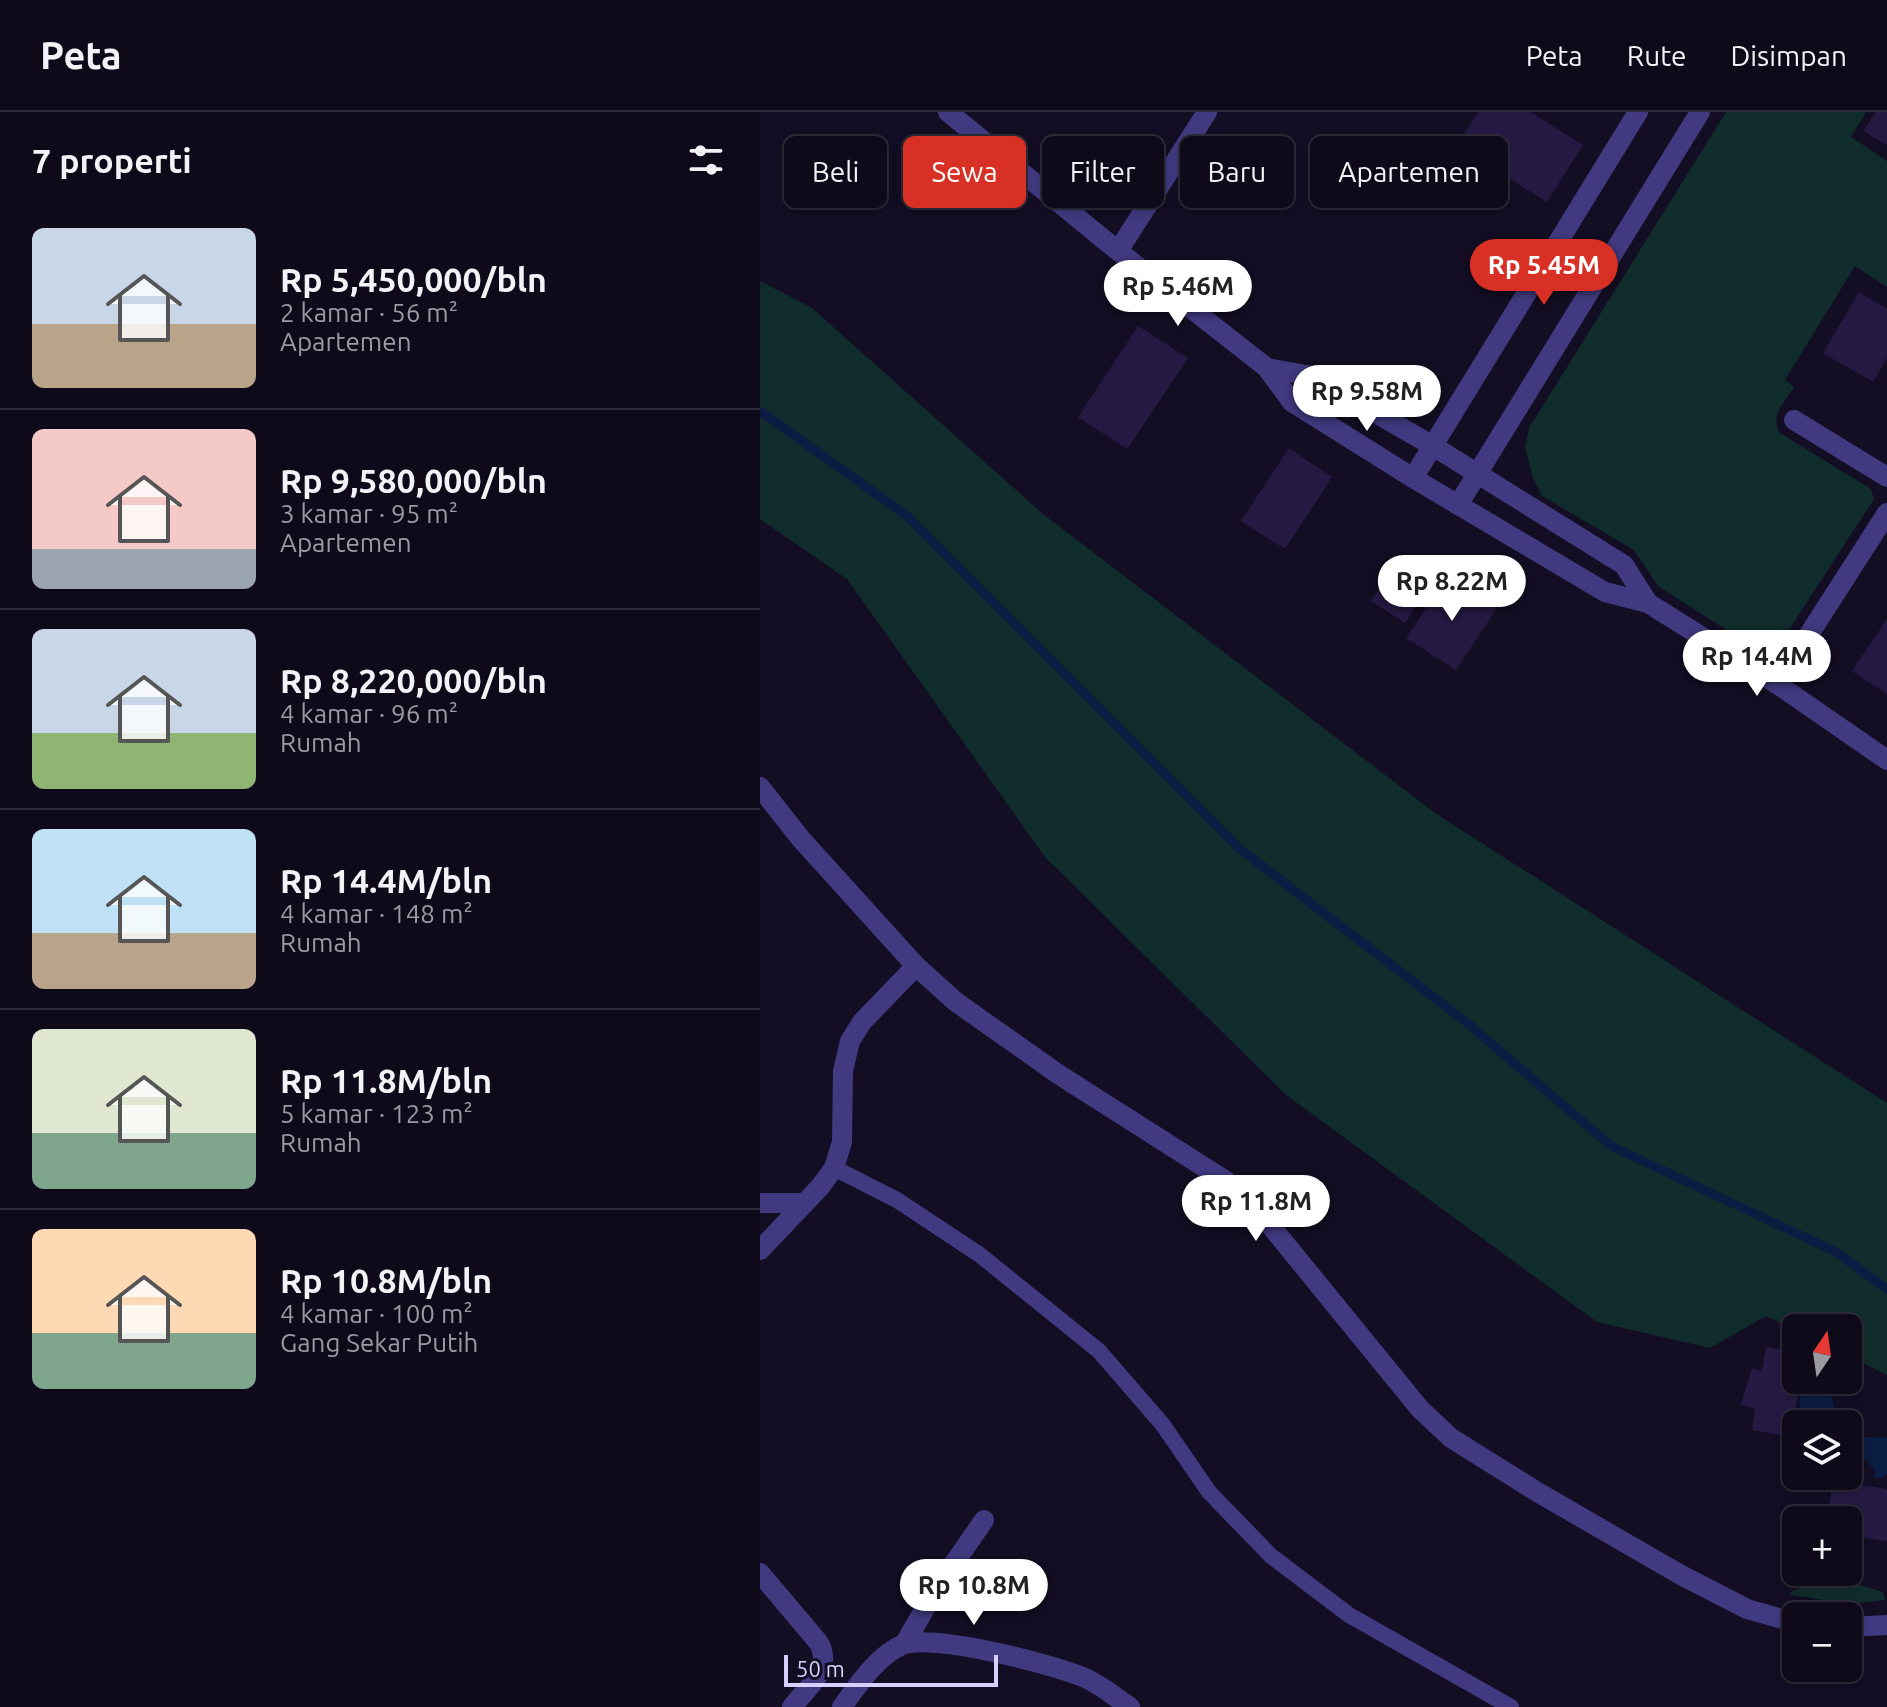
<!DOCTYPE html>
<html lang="id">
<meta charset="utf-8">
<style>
:root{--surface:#0e0a1a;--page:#171323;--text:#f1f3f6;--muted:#9b9aa2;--line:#2e2b39;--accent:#d93025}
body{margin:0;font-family:Ubuntu,sans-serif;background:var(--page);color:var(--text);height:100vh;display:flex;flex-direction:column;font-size:30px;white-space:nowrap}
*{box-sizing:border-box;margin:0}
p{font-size:26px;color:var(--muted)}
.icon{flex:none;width:44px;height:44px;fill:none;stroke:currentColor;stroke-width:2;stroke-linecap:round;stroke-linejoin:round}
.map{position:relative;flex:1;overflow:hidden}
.panel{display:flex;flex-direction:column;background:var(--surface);width:760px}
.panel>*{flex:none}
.top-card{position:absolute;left:24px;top:24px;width:760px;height:72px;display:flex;gap:16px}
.needle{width:52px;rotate:13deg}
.buttons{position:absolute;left:1022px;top:1202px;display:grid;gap:16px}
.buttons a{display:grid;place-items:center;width:80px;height:80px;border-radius:12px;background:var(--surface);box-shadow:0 4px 12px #0003,0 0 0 2px var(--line);font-size:40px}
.scale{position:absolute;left:24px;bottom:20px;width:214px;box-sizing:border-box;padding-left:8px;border:4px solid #d8d0fe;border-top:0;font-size:22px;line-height:28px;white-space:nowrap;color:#d8d0fe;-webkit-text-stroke:6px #130e23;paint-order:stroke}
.price{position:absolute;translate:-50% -68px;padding:0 18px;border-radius:28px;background:#fff;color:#222;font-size:26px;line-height:52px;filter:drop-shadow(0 2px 4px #0008)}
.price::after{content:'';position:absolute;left:50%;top:48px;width:24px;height:18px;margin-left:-12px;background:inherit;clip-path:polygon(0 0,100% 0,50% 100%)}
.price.current{background:var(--accent);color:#fff}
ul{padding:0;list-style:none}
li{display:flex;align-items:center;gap:24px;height:200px;padding:0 32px}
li+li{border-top:2px solid var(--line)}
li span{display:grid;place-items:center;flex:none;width:224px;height:160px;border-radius:12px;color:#555}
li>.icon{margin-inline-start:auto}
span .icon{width:96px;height:96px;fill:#fffc;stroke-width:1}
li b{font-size:34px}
h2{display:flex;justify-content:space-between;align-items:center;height:96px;padding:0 32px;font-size:34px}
.chip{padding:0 28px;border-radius:12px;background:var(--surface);box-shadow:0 4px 12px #0003,0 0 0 2px var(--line);font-size:28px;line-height:72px}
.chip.current{background:var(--accent);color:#fff}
header{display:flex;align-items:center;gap:48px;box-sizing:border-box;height:112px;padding:0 40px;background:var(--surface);border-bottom:2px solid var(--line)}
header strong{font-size:38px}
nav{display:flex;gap:44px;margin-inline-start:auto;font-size:28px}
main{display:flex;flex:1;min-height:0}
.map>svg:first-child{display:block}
</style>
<header>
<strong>Peta</strong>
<nav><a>Peta</a><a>Rute</a><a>Disimpan</a></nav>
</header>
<main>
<section class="panel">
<h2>7 properti<svg class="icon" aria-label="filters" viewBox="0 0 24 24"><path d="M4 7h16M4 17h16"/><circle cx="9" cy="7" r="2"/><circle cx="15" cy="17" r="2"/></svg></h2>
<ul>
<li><span style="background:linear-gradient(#c9d6e8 60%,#b9a48a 0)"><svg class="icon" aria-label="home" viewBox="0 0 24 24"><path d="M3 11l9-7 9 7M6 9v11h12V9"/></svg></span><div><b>Rp 5,450,000/bln</b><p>2 kamar · 56 m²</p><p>Apartemen</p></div></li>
<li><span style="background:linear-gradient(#f6c9c9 75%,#9aa5b1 0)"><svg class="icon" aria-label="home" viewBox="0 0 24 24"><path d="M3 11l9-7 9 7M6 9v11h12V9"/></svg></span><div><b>Rp 9,580,000/bln</b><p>3 kamar · 95 m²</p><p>Apartemen</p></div></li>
<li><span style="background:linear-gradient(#c9d6e8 65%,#8fb573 0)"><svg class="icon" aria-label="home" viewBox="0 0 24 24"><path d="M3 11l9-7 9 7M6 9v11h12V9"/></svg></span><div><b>Rp 8,220,000/bln</b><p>4 kamar · 96 m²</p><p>Rumah</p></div></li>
<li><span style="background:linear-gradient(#bfe0f5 65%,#b9a48a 0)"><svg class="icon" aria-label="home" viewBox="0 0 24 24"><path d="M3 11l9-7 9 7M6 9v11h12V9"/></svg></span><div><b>Rp 14.4M/bln</b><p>4 kamar · 148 m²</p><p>Rumah</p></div></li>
<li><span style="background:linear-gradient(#dfe7d0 65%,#7fa58c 0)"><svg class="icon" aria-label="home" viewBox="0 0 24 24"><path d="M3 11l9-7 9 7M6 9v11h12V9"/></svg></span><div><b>Rp 11.8M/bln</b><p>5 kamar · 123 m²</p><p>Rumah</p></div></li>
<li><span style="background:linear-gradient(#ffd9b3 65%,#7fa58c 0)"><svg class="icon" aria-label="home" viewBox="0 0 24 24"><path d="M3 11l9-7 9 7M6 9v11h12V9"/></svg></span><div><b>Rp 10.8M/bln</b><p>4 kamar · 100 m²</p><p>Gang Sekar Putih</p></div></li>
</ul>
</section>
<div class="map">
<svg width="1127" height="1595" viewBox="0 0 1127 1595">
<rect width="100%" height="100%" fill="#130e23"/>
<g fill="#112c2c">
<path d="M966,0H1106L1091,25L1127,49V175L1095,154L1025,268L1034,275C1025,290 1009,304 1020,321L1111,377L1114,387L1014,541L1004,542L898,474L874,438L782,384L773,366L765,335L769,316Z"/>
<polygon points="0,169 52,196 283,402 675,701 1127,991 1127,1263 1088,1244 1088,1216 1036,1216 1036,1219 1006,1204 950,1236 837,1210 526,983 285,745 87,467 0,407"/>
<polygon points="1074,1469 1090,1470 1123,1480 1125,1488 1091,1492 1030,1483 1032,1479 1052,1472"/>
</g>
<g fill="#0c1d43">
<polygon points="1044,1268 1068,1268 1078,1312 1044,1312 1039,1290"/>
<polygon points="1088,1322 1096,1325 1127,1325 1127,1363 1122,1366 1114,1365 1115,1360 1108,1349 1088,1343"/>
</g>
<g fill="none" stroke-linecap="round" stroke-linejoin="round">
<polyline stroke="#0c1d43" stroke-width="9" points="0,299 147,404 480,737 706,910 851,1034 1076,1140 1127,1177"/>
</g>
<g fill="#251a43">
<polygon points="718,0 770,0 823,33 787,90 697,34"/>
<polygon points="1116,0 1127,0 1127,33 1103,19"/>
<polygon points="1099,180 1127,197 1127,246 1113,270 1063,241"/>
<polygon points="378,214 428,246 367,337 318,305"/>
<polygon points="529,336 572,365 525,437 481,409"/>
<polygon points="632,457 666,479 645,511 611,489"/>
<polygon points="687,465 737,496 696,558 646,526"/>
<polygon points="1127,507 1127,582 1092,559"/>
<polygon points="1006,1235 1036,1240 1036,1268 1040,1268 1031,1325 992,1318 995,1297 981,1293 992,1256 1002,1259"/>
<polygon points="1073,1369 1127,1377 1127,1429 1088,1424 1088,1408 1067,1408"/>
</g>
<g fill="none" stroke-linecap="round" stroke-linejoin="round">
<polyline stroke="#413a81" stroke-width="16" points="74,1056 137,1088 220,1143 339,1239 403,1313 449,1380 511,1444 589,1503 751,1595"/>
<g stroke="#413a81" stroke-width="20">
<polyline points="188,0 358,139 447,0"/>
<polyline points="358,139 507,256 532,290 653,366 845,480 888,491 1017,572 1127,648"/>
<polyline points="507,256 552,264 673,334 864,453 888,491"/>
<polyline points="1034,308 1127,365"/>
<polyline points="653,366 878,0"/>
<polyline points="698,393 940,0"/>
<polyline points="1017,572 1127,401"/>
<polyline points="0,675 41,727 156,854 196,890 298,962 466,1069 501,1102 660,1297 691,1326 779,1381 921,1463 987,1497 1036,1511"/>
<polyline points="0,1091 42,1091"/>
<polyline points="0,1138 60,1075 74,1056 82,1030 83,959 90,929 102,910 156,854"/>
<path d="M0,1461L59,1531C73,1557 48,1575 32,1595"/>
<polyline points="1088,1515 1127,1513"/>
<polyline points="145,1531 175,1479 224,1408"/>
<path d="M82,1595C97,1574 117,1544 142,1533C172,1521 291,1552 323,1565C340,1572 355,1585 370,1595"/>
</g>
</g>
</svg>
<div class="buttons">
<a><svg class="needle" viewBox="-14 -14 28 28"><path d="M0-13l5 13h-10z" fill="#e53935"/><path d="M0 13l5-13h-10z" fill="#9b9aa2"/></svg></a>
<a><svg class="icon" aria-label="layers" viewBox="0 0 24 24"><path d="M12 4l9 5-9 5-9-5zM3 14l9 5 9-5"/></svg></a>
<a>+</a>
<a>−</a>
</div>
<div class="scale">50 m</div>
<b class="price current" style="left:784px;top:195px">Rp 5.45M</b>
<b class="price" style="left:418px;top:216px">Rp 5.46M</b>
<b class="price" style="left:607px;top:321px">Rp 9.58M</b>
<b class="price" style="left:692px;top:511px">Rp 8.22M</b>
<b class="price" style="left:997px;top:586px">Rp 14.4M</b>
<b class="price" style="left:496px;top:1131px">Rp 11.8M</b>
<b class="price" style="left:214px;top:1515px">Rp 10.8M</b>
<div class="top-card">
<a class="chip">Beli</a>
<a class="chip current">Sewa</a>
<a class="chip">Filter</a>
<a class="chip">Baru</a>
<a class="chip">Apartemen</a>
</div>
</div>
</main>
